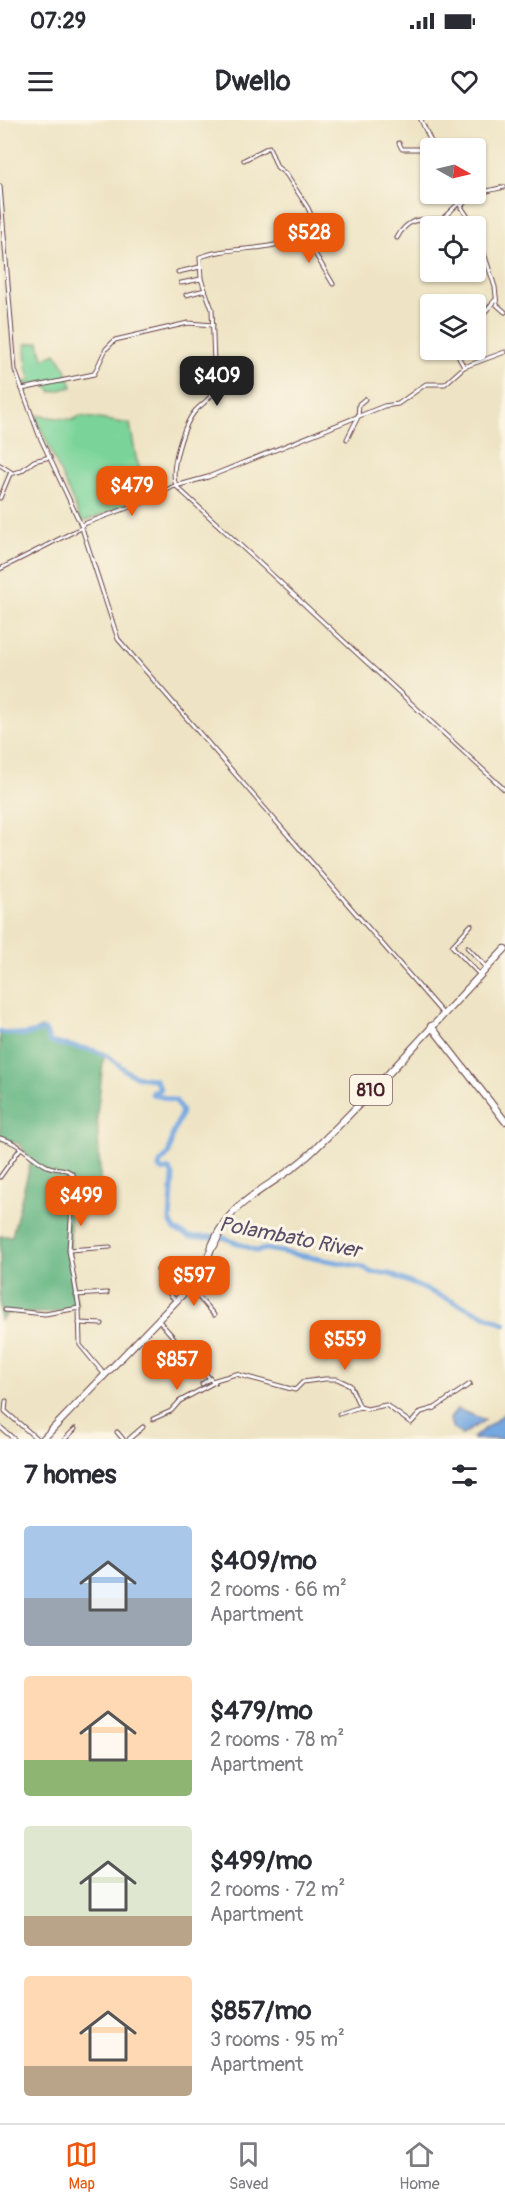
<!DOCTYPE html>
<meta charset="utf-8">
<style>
:root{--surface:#fff;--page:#f7f7f7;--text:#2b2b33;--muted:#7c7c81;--line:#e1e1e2;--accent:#ea580c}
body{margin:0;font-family:Pangolin,sans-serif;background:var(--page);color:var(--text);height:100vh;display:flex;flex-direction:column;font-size:22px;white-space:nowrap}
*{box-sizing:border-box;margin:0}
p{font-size:20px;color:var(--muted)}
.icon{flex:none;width:33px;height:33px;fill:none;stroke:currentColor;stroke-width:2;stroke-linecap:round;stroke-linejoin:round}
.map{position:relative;height:1319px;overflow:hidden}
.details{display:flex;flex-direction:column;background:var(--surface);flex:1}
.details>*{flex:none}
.needle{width:39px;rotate:98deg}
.tools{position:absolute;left:420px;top:18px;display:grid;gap:12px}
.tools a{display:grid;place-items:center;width:66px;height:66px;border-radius:6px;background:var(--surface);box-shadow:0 2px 4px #0004;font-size:30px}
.price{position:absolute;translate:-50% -51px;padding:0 14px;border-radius:12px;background:var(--accent);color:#fff;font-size:20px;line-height:39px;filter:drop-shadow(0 2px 3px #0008)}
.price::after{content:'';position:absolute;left:50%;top:36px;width:18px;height:14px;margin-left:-9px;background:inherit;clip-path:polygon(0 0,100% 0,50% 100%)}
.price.on{background:#222;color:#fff}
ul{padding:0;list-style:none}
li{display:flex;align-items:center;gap:18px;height:150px;padding:0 24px}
li span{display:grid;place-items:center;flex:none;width:168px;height:120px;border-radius:6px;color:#555}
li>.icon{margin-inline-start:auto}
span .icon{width:72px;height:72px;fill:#fffc;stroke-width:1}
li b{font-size:26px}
h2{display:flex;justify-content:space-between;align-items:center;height:72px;padding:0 24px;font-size:26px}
.status{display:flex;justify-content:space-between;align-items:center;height:42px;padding:0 30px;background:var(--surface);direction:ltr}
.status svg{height:16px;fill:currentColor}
header{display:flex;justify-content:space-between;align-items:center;height:78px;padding:0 24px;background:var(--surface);font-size:27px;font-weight:700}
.tabs{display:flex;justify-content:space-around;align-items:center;height:84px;border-top:2px solid var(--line);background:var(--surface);font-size:16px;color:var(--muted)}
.tabs a{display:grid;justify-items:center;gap:3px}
.tabs .on{color:var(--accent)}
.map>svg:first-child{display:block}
</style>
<div class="status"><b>07:29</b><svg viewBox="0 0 49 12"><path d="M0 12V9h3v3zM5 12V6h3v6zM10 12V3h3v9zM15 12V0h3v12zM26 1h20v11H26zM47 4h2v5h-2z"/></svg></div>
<header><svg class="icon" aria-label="menu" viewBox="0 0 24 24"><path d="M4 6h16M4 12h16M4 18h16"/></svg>Dwello<svg class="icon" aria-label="heart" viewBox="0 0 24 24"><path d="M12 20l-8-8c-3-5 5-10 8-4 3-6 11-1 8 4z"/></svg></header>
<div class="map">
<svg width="505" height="1319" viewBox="0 0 505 1319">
<rect width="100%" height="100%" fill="#fcf5e5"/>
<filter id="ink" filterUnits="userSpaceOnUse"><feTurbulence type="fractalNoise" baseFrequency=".0167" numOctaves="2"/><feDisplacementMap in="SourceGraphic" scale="12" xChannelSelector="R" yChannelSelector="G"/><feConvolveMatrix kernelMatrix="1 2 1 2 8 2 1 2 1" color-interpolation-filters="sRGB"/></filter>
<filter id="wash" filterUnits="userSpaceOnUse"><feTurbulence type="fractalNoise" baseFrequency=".008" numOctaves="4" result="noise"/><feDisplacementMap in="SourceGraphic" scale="24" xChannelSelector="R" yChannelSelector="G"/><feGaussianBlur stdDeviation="1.35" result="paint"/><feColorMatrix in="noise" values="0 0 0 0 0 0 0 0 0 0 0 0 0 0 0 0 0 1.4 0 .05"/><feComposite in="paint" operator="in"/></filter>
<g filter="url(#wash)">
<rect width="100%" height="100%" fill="#eee4c5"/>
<g fill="#7ad49a" stroke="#627a62" stroke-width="1.5">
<polygon points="39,222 43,239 56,233 66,249 72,267 52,272 44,263 26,266 23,263 31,260 27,247 26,224"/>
<polygon points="35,295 73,300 80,296 130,304 136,338 150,377 82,402"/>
</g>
<polygon fill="#63b682" stroke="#566a56" stroke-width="1.5" points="42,908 45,910 51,922 85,928 104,934 97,995 101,1072 70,1077 70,1141 77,1187 48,1193 8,1193 0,1200 0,1116 12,1116 31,1041 20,1024 0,1019 0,912 24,915"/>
<g fill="#74a8e1" stroke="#5f6486" stroke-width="1.5">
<polygon points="457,1289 485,1300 462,1315 452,1307 450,1299"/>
<polygon points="505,1293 505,1319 473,1319 473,1318"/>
</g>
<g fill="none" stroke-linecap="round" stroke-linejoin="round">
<path stroke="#74a8e1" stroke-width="5" d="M0,912L24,915L45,910L50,922C67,927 84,926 101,933C126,944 120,957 155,959L160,968V970L152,972V974L176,981L182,992L172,1016L169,1034L160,1043L159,1048L163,1051L169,1049L173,1056L170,1101L175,1110L190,1117H222L257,1131L266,1129L363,1147L370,1152L390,1154L505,1204"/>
</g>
</g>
<g filter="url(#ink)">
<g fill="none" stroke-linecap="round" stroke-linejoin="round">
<g stroke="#633d42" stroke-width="5">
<g id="minor">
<polyline points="421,0 434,28"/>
<polyline points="399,23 402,29 430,29"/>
<path d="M244,40L269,27L277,47L286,54L308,88L312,97L311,107C276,137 236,123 200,137L201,159L212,189L215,269C210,280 204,282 196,290C184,303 169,349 176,366L505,670"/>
<polyline points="0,66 15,250 39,315 81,405 118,519 443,894"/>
<polyline points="458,74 458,82 474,106"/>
<path d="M461,88C466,74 491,70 505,67"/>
<polyline points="476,109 495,167 497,185 505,192"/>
<polyline points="303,113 333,164"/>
<path d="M397,118C408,97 421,99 442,99L458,84"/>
<polyline points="178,152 200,147"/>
<polyline points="181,163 201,159"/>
<polyline points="186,175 205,170"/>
<polyline points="476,197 481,197 495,180"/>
<polyline points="460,230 459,238 464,247"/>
<polyline points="22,269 94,254 106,229 115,220 188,203 213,205"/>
<polyline points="347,319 358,297 359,284 365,279"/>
<polyline points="0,345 11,352"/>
<polyline points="0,378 10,354 21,351 34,341 50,337"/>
<polyline points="81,405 149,380 172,367 208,357 384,286 398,284 426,264 445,264 464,247 505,232"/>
<polyline points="0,449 81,408"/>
<polyline points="471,805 452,826 480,855"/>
<polyline points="467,827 487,848"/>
<path d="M0,1018C19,1022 31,1038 47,1046C57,1051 67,1046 74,1056L69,1130L79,1188L80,1225L104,1254"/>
<polyline points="0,1057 20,1029"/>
<polyline points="69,1130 110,1127"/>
<polyline points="158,1150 182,1175"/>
<polyline points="162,1157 167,1171 176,1181"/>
<polyline points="189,1166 214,1195"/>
<polyline points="76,1175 107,1173"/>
<polyline points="5,1190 45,1194 79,1188"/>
<polyline points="159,1201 212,1261 236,1254 295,1270 303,1262 325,1259 337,1259 350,1265 360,1287 367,1289 386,1285 411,1303 421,1292 435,1288 470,1264"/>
<polyline points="79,1203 102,1204"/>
<polyline points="191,1237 201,1229"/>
<polyline points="202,1264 209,1259"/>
<polyline points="6,1281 5,1291 37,1319"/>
<polyline points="339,1294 360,1287"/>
<polyline points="153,1299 171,1291 180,1281 215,1262"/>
<polyline points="0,1307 14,1319"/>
<polyline points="117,1312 123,1319"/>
<polyline points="65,1319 75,1309"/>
<polyline points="129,1319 143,1307"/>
</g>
</g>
<g stroke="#633d42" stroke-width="8">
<g id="highway">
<polyline points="431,906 505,1001"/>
<polyline points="214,1126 224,1103"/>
<path d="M208,1137C227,1074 273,1071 314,1030C380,966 441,896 505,829"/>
<polyline points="43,1319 182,1175 195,1159 209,1135"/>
</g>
</g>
<use href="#minor" stroke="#fff" stroke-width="3"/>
<use href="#highway" stroke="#fff" stroke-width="6"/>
</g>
</g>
<g text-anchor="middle" stroke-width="6" stroke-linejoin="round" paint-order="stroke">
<rect fill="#fcf5e5" stroke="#7f5f63" stroke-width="1.5" x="350" y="955" width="42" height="30" rx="4.5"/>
<g font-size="18" font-weight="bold" fill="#4a1f2b">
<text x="371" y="976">810</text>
</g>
<g font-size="21" font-style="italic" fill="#594f6b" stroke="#fcf5e5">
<text transform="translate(290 1117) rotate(11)" y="7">Polambato River</text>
</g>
</g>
</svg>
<div class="tools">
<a><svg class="needle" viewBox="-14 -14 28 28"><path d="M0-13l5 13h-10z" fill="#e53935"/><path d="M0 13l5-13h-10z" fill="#7c7c81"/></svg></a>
<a><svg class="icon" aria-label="locate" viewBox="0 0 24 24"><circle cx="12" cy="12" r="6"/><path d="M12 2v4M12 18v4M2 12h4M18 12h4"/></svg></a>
<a><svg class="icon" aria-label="layers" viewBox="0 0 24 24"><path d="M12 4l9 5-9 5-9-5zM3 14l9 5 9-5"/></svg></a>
</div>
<b class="price" style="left:309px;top:144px">$528</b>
<b class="price on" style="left:217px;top:287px">$409</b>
<b class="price" style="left:132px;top:397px">$479</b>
<b class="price" style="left:81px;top:1107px">$499</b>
<b class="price" style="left:194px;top:1187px">$597</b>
<b class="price" style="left:345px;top:1251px">$559</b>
<b class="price" style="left:177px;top:1271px">$857</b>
</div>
<section class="details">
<h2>7 homes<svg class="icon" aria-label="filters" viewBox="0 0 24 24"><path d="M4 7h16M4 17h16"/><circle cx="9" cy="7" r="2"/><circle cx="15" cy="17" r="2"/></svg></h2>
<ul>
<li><span style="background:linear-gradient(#a9c7e8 60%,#9aa5b1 0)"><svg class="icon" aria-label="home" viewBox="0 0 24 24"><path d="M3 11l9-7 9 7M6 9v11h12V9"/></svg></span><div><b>$409/mo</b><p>2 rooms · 66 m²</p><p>Apartment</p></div></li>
<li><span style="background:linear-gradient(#ffd9b3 70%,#8fb573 0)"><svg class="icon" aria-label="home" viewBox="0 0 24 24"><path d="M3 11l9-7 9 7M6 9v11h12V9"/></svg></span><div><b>$479/mo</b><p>2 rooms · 78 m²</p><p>Apartment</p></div></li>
<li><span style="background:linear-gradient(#dfe7d0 75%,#b9a48a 0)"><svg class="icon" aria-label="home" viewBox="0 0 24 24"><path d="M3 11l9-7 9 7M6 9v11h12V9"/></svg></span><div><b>$499/mo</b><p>2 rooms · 72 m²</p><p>Apartment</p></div></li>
<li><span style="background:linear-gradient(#ffd9b3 75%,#b9a48a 0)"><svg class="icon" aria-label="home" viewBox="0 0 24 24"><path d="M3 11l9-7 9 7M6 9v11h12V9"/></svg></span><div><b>$857/mo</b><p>3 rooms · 95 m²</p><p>Apartment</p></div></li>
</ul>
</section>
<nav class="tabs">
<a class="on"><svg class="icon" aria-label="map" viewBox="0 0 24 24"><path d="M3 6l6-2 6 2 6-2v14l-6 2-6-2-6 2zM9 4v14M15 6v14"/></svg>Map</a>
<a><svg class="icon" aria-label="saved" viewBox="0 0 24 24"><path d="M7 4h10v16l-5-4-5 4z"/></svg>Saved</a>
<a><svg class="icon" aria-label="home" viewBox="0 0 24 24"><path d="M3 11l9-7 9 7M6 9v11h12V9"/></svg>Home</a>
</nav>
